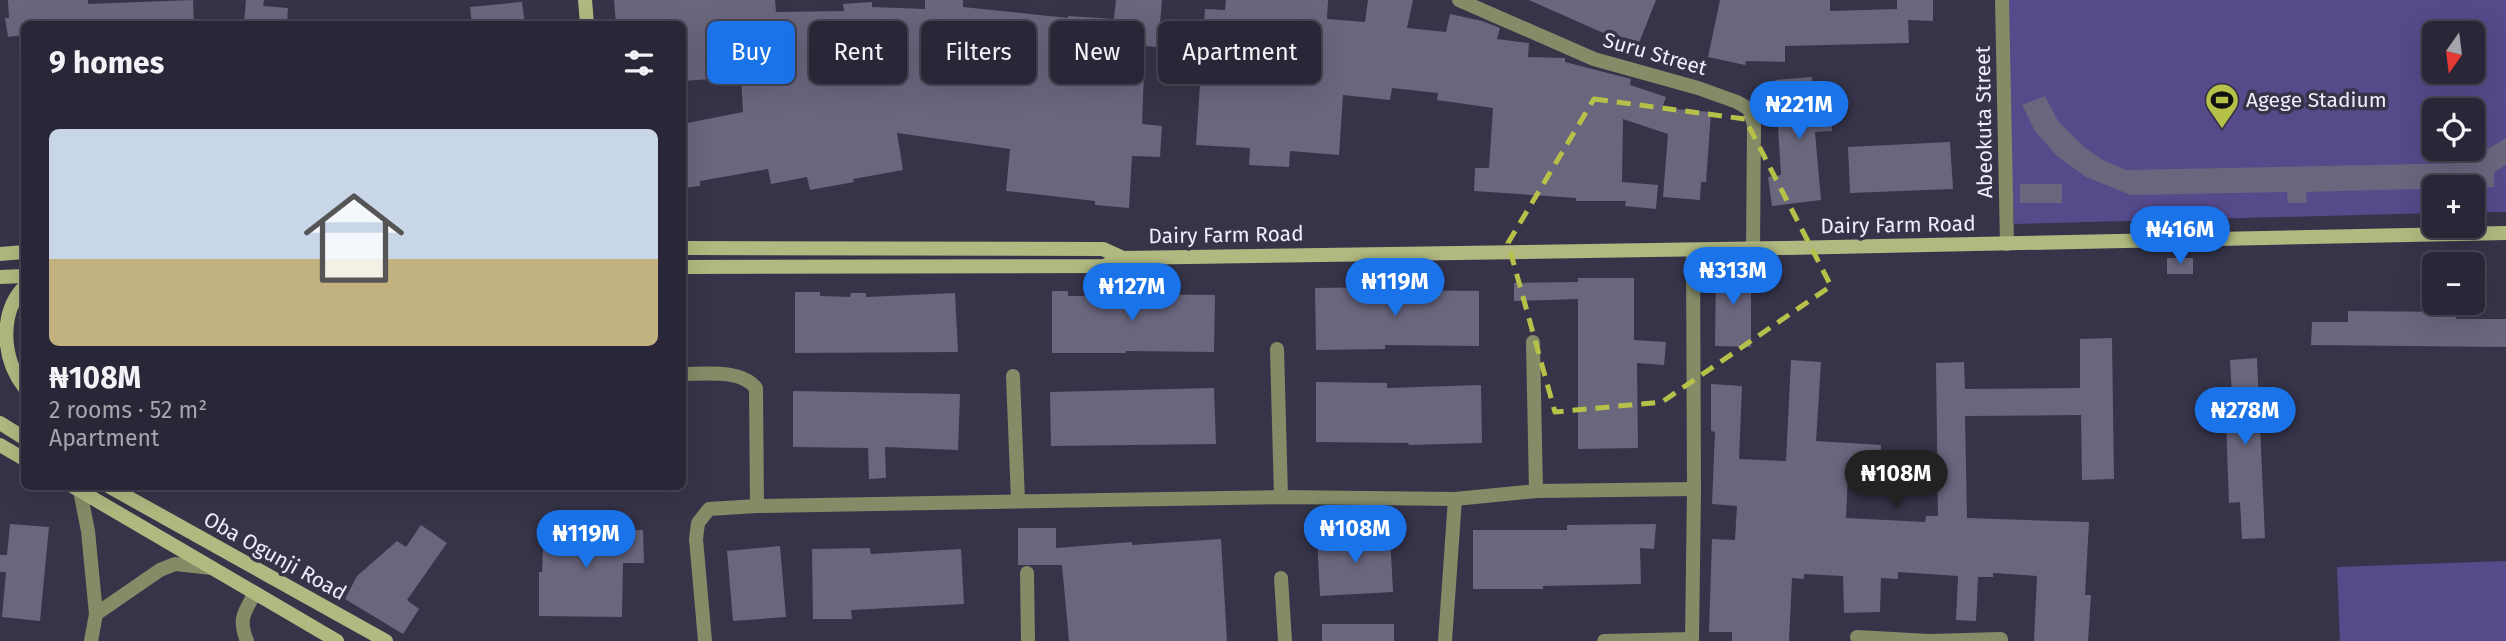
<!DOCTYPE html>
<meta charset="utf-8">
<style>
:root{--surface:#292737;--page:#312f3f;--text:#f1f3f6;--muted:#a5a5ad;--line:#454452;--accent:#1a73e8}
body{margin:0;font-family:"Fira Sans",sans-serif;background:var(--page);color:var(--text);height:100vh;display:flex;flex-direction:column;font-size:26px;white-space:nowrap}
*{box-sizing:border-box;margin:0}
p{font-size:23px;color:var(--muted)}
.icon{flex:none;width:38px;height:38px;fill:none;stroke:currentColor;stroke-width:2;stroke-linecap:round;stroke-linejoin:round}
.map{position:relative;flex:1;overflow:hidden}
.drawer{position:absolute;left:21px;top:21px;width:665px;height:469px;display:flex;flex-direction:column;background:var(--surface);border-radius:10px;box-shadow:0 7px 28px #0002,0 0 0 2px var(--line)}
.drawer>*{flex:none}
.top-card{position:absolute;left:707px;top:21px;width:665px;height:63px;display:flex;gap:14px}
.needle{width:46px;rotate:194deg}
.controls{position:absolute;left:2422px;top:21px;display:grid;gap:14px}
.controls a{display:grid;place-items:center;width:63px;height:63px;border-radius:10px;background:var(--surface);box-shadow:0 7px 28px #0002,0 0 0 2px var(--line);font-size:35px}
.price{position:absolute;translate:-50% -60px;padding:0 16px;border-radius:24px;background:var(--accent);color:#fff;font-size:23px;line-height:46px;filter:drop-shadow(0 2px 4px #0008)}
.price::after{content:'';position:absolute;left:50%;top:42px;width:21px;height:16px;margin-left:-10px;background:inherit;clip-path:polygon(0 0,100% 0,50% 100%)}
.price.selected{background:#222;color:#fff}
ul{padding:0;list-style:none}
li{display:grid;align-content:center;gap:14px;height:371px;padding:0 28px}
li+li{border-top:2px solid var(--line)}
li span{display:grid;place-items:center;height:217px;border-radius:10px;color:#555}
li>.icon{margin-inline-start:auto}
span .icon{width:126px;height:126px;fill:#fffc;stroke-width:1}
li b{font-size:30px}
h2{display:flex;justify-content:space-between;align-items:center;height:84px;padding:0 28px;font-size:30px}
.tag{padding:0 24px;border-radius:10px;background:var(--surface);box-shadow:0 7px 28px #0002,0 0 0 2px var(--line);font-size:24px;line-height:63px}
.tag.selected{background:var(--accent);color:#fff}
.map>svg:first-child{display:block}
</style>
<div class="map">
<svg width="2506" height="641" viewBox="0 0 2506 641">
<rect width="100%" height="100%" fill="#373449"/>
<g fill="#564a8b" fill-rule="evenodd">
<path d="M2004,0H2506V212H2473V187H2434V213L2014,224ZM2434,33H2473V72H2434ZM2434,110H2473V149H2434Z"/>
<polygon points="2506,561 2506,641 2340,641 2337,567"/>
</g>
<g fill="#69667e">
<polygon points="8,0 88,0 88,4 193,0 194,24 24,24 24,35 8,37 5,18 9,18"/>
<polygon points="246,0 264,0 263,6 288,8 287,24 244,24"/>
<polygon points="614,0 775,0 776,12 844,11 843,4 872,2 872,7 925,9 925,0 963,0 963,7 1068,18 1068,16 1114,19 1116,0 1162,0 1158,47 1145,46 1142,124 1162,126 1160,157 1132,156 1129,208 1095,205 1095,201 1006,191 1010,149 897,133 903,170 853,179 854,182 810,190 807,177 771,184 768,169 700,181 700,186 682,188 682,124 743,112 741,77 682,81 682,24 616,24"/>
<polygon points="1226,0 1328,0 1327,19 1365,22 1368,0 1413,0 1407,28 1446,32 1450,14 1482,21 1500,28 1497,39 1529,43 1528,57 1565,58 1565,62 1631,79 1630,85 1666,97 1662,108 1711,112 1706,182 1701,182 1700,200 1663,197 1668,134 1623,119 1622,182 1658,185 1656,209 1625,206 1626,201 1576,201 1576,198 1474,191 1475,168 1489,168 1493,108 1437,100 1438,93 1392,88 1390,100 1343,95 1339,155 1290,151 1289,167 1249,165 1250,148 1196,145 1205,9 1225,10"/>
<polygon points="1529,0 1656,0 1637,48"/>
<polygon points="1720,0 1830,0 1830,11 1897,9 1897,0 1933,0 1933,21 1908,20 1909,43 1785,46 1785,62 1746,61 1745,65 1708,57"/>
<polygon points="522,2 525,24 472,24 470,7"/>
<polygon points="1812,77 1813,99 1830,98 1832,131 1815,132 1821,200 1772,206 1768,177 1781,175 1775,80"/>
<polygon points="2045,96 2058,121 2084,147 2103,160 2126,170 2465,163 2506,138 2506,165 2494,172 2494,187 2306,192 2307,203 2288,203 2287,192 2131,195 2086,177 2057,156 2035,131 2022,105"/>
<polygon points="1950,142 1953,189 1850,193 1848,147"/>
<rect x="2020" y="184" width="42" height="19"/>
<rect x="2167" y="258" width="26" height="16"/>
<polygon points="1716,268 1751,268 1751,347 1715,346"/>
<polygon points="1578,278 1634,278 1634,340 1666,342 1664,365 1637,363 1638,448 1578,449 1578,299 1514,301 1514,283 1578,282"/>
<polygon points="1384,287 1384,290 1479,291 1479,346 1385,345 1385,349 1316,350 1315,288"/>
<polygon points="1052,291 1068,291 1068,296 1108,296 1107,291 1126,291 1126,294 1215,295 1214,352 1126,351 1126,353 1052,353"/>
<polygon points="795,292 820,292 820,296 850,297 851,293 866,293 866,297 955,293 958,352 795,353"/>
<polygon points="2348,311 2456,312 2456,319 2506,319 2506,347 2311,345 2312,322 2348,322"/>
<polygon points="2112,338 2114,479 2082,480 2081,415 1965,416 1967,518 2089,522 2085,595 2091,595 2088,641 2034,641 2037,576 1993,573 1993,577 1978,577 1976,621 1956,620 1958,576 1898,572 1898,579 1881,578 1880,612 1844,613 1843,576 1804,574 1804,579 1792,578 1789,641 1732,641 1732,632 1709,632 1712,539 1735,540 1737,506 1712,504 1715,432 1711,431 1711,384 1742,386 1739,459 1786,461 1791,360 1821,362 1816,441 1881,445 1879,473 1848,472 1846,518 1925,522 1926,516 1938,516 1936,363 1964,362 1965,389 2080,388 2080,339"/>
<polygon points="2257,358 2265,538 2242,539 2240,502 2229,503 2225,396 2232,396 2230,360"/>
<polygon points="1316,382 1387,383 1387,388 1481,385 1482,443 1409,445 1408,443 1316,442"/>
<polygon points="1214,388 1216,444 1051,446 1050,392"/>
<polygon points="793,391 960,394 958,450 885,447 886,478 869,479 868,448 793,447"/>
<polygon points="10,524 49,527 40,621 2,617 6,572 0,572 0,555 7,555"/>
<polygon points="544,524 587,526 587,531 643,530 644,563 623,563 622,617 539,616 539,572 542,572"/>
<polygon points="1656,524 1654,549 1640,548 1641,584 1543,586 1543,589 1473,589 1473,530 1567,530 1567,525"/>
<polygon points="421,525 447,543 407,600 419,609 403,634 345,599 357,576 397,541 406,547"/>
<polygon points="1018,528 1056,528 1056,548 1132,542 1132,545 1221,539 1227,641 1069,641 1062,565 1018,565"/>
<polygon points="1390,534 1393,592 1320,596 1317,538"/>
<polygon points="780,546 786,617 733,621 727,551"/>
<polygon points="870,548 871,554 961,549 964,604 851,610 852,619 813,619 812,549"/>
<rect x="1322" y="624" width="72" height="17"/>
</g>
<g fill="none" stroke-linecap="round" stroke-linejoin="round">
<g stroke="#858a67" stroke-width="14">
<polyline points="1459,0 1594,59 1698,88 1737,102 1749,109 1754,125 1753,249"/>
<polyline points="2002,0 2007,244"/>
<polyline points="1533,342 1536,491"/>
<polyline points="1277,349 1281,497"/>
<path d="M682,374C705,374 741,369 756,388L757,506"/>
<polyline points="1013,376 1018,501"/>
<polyline points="80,491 88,531 96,614 91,641"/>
<polyline points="1027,573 1028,641"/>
<polyline points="1281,578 1285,641"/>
<polyline points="96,614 160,570 175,564 212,568"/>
<polyline points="1857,637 1929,641 2001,639"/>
<path d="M247,641C238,619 244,613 255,593"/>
<polyline points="705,641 696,539 698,523 709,509 757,506 1281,497 1455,499 1536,491 1694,489"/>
<polyline points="1445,641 1455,499"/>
<polyline points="1604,641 1692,639"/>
<polyline points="1692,641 1694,489 1693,250"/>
</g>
<g stroke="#b1b980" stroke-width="14">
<polyline points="585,0 587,24"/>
<polyline points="682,248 1103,249 1123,258"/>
<polyline points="0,254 24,252"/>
<polyline points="682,267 1104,266 1123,258 1786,248 2506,233"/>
<polyline points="0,277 24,276"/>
<path d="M24,287C0,312 1,357 24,387"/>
<polyline points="0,423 24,438"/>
<polyline points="0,445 24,459"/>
<polyline points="72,486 337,641"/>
<polyline points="108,486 386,641"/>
</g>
</g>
<path fill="none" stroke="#b6c149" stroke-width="5" stroke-dasharray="14 9" stroke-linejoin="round" d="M1594,99L1745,119L1831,286L1662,402L1555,412L1508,243Z"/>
<defs>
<g id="stadium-pin" transform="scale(1.75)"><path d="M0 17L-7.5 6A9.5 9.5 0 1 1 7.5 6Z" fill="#b6c149" stroke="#373449"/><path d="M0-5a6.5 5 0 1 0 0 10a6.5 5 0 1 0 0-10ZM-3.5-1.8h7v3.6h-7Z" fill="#111"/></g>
</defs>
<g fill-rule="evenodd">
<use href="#stadium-pin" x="2222" y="100"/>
</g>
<g text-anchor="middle" stroke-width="7" stroke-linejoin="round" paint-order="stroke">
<g font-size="21" fill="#eeedfa" stroke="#373449">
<text transform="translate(1655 54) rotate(16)" y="7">Suru Street</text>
<text transform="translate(1984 122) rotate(-91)" y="7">Abeokuta Street</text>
<text transform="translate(1898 225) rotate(-1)" y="7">Dairy Farm Road</text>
<text transform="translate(1226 235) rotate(-1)" y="7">Dairy Farm Road</text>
<text transform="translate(275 556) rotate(29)" y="7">Oba Ogunji Road</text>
</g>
<g font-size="21" fill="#eeedfa" stroke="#373449" text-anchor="start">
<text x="2246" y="107">Agege Stadium</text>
</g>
</g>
</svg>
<div class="controls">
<a><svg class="needle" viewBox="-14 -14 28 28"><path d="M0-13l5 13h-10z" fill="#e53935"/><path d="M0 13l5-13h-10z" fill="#a5a5ad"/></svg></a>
<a><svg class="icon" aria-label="locate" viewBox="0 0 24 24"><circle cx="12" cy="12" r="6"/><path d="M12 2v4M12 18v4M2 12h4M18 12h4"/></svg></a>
<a>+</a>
<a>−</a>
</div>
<b class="price" style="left:1799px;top:141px">₦221M</b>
<b class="price" style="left:2180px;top:266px">₦416M</b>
<b class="price" style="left:1733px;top:307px">₦313M</b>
<b class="price" style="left:1395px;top:318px">₦119M</b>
<b class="price" style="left:1132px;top:323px">₦127M</b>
<b class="price" style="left:2245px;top:447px">₦278M</b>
<b class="price selected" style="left:1896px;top:510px">₦108M</b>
<b class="price" style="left:1355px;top:565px">₦108M</b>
<b class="price" style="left:586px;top:570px">₦119M</b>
<div class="top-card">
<a class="tag selected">Buy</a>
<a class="tag">Rent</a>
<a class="tag">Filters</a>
<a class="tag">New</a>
<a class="tag">Apartment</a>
</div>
<section class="drawer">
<h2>9 homes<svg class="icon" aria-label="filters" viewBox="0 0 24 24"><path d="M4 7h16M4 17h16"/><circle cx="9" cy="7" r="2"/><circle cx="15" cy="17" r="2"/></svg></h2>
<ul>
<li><span style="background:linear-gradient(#c9d6e8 60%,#c2b280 0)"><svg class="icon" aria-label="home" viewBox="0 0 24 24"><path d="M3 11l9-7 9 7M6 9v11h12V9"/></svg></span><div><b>₦108M</b><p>2 rooms · 52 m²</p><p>Apartment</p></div></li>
</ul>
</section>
</div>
